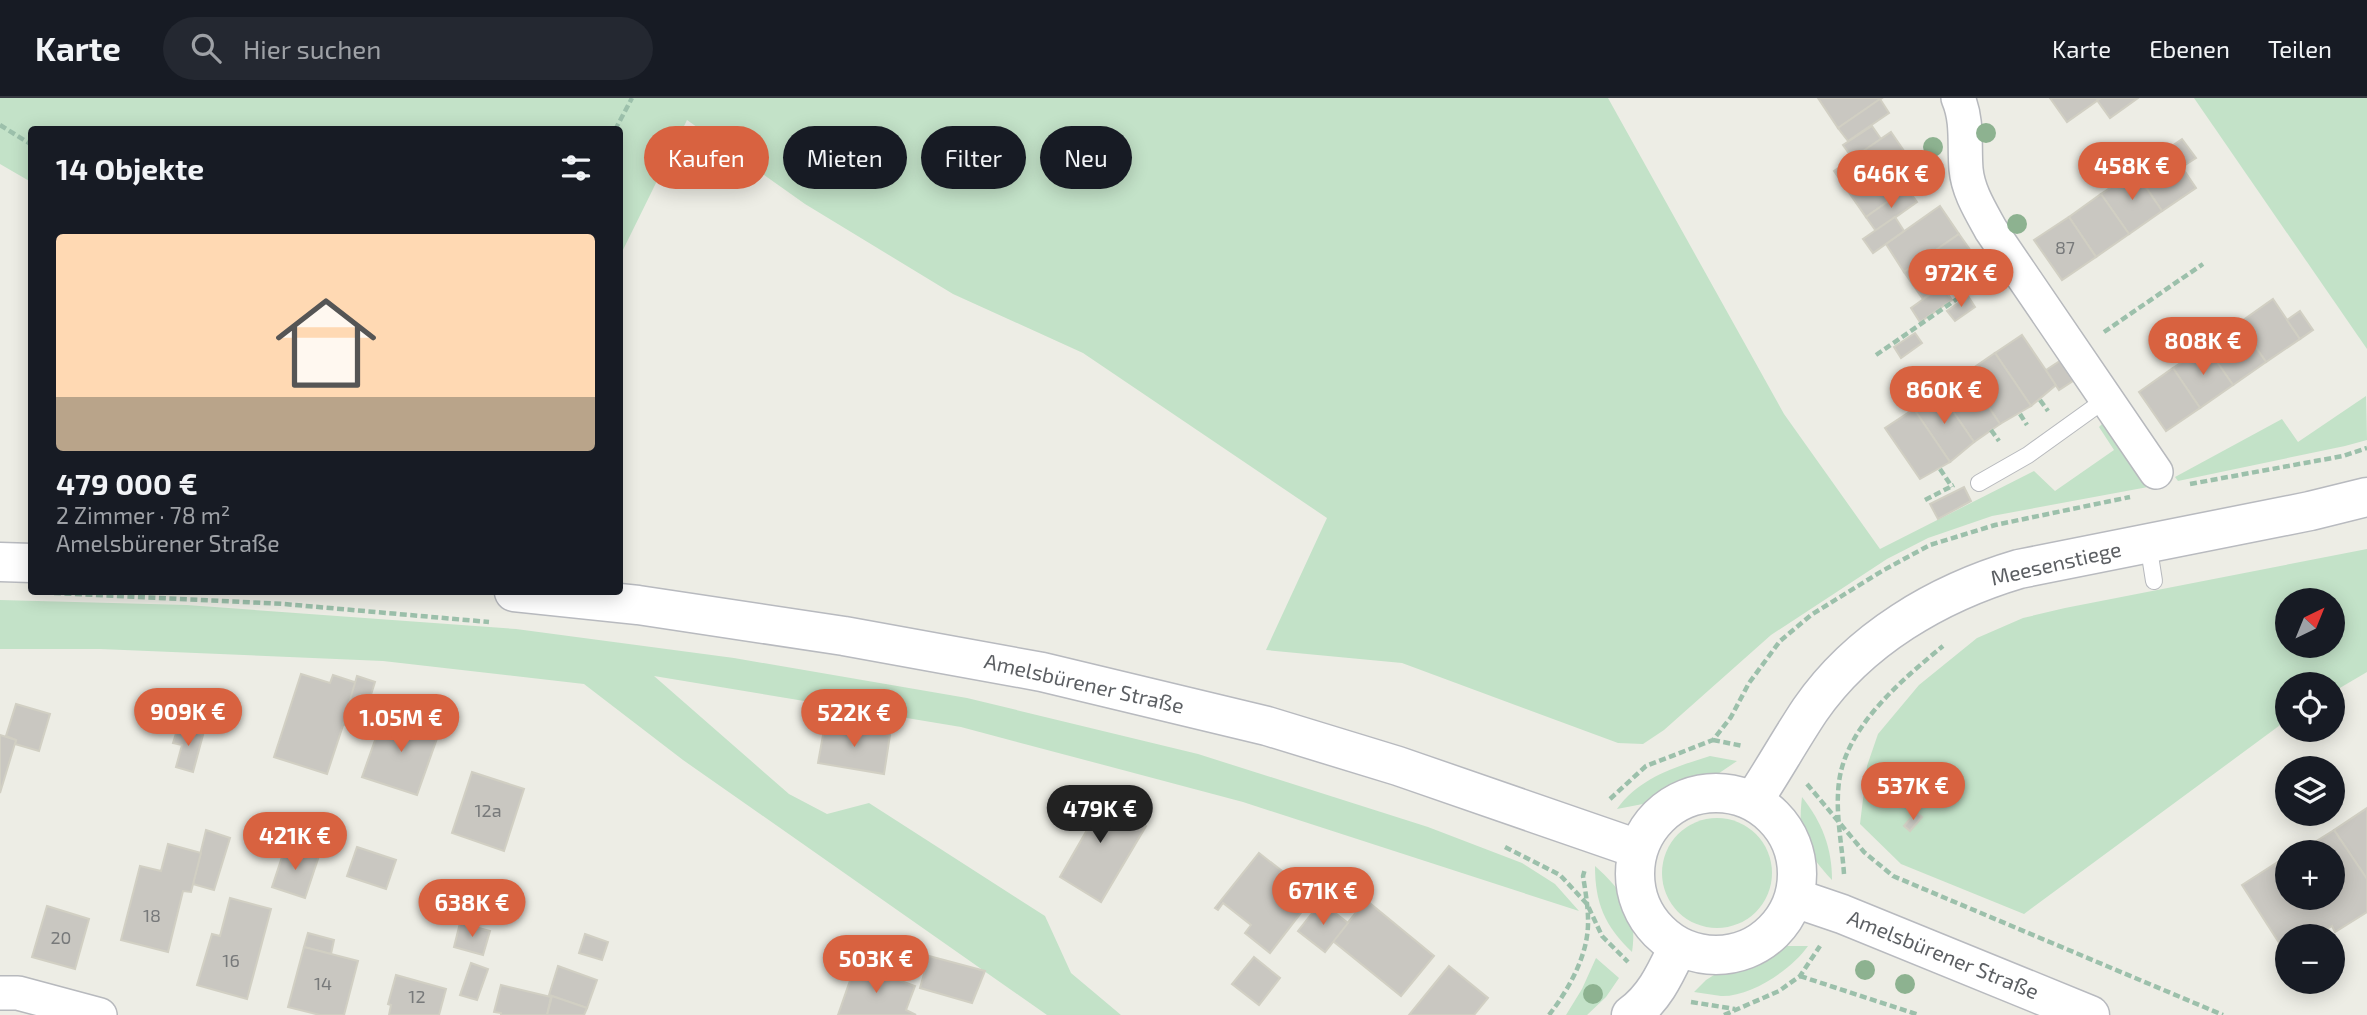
<!DOCTYPE html>
<html lang="de">
<meta charset="utf-8">
<style>
:root{--surface:#171b24;--page:#242831;--text:#f1f3f6;--muted:#9ea1a6;--line:#363941;--accent:#d86240}
body{margin:0;font-family:"Exo 2",sans-serif;background:var(--page);color:var(--text);height:100vh;display:flex;flex-direction:column;font-size:26px;white-space:nowrap}
*{box-sizing:border-box;margin:0}
p{font-size:23px;color:var(--muted)}
.icon{flex:none;width:38px;height:38px;fill:none;stroke:currentColor;stroke-width:2;stroke-linecap:round;stroke-linejoin:round}
.map{position:relative;flex:1;overflow:hidden}
.panel{position:absolute;left:28px;top:28px;width:595px;height:469px;display:flex;flex-direction:column;background:var(--surface);border-radius:7px;box-shadow:0 4px 18px #0003}
.panel>*{flex:none}
.banner{position:absolute;left:644px;top:28px;width:665px;height:63px;display:flex;gap:14px}
.needle{width:46px;rotate:43deg}
.controls{position:absolute;left:2275px;top:490px;display:grid;gap:14px}
.controls a{display:grid;place-items:center;width:70px;height:70px;border-radius:50%;background:var(--surface);box-shadow:0 4px 18px #0003;font-size:35px}
.price{position:absolute;translate:-50% -60px;padding:0 16px;border-radius:24px;background:var(--accent);color:#fff;font-size:23px;line-height:46px;filter:drop-shadow(0 2px 4px #0008)}
.price::after{content:'';position:absolute;left:50%;top:42px;width:21px;height:16px;margin-left:-10px;background:inherit;clip-path:polygon(0 0,100% 0,50% 100%)}
.price.selected{background:#222;color:#fff}
ul{padding:0;list-style:none}
li{display:grid;align-content:center;gap:14px;height:371px;padding:0 28px}
li+li{border-top:2px solid var(--line)}
li span{display:grid;place-items:center;height:217px;border-radius:7px;color:#555}
li>.icon{margin-inline-start:auto}
span .icon{width:126px;height:126px;fill:#fffc;stroke-width:1}
li b{font-size:30px}
h2{display:flex;justify-content:space-between;align-items:center;height:84px;padding:0 28px;font-size:30px}
.chip{padding:0 24px;border-radius:32px;background:var(--surface);box-shadow:0 4px 18px #0003;font-size:24px;line-height:63px}
.chip.selected{background:var(--accent);color:#fff}
header{display:flex;align-items:center;gap:42px;box-sizing:border-box;height:98px;padding:0 35px;background:var(--surface);border-bottom:2px solid var(--line)}
header strong{font-size:33px}
nav{display:flex;gap:38px;margin-inline-start:auto;font-size:24px}
.search{width:490px;height:63px;background:var(--page);display:flex;align-items:center;gap:18px;box-sizing:border-box;padding:0 24px;border-radius:38px;color:var(--muted);font-size:26px}
.map>svg:first-child{display:block}
</style>
<header>
<strong>Karte</strong>
<div class="search"><svg class="icon" aria-label="search" viewBox="0 0 24 24"><circle cx="10" cy="10" r="6"/><path d="M15 15l6 6"/></svg>Hier suchen</div>
<nav><a>Karte</a><a>Ebenen</a><a>Teilen</a></nav>
</header>
<div class="map">
<svg width="2367" height="917" viewBox="0 0 2367 917">
<rect width="100%" height="100%" fill="#edede5"/>
<g fill="#c3e2c8" fill-rule="evenodd">
<polygon points="0,0 1608,0 1784,316 1880,451 2034,373 2055,393 2114,352 2099,329 2103,325 2148,389 1992,418 1928,440 1887,461 1771,537 1664,632 1643,646 1618,645 1402,565 1266,552 1327,420 1083,255 953,196 805,106 687,22 620,158 620,32 32,32 31,84 0,66"/>
<polygon points="2194,0 2367,0 2367,251"/>
<polygon points="2366,298 2367,342 2345,348 2178,383 2175,379 2282,321 2298,344"/>
<path d="M2367,451V574L2333,594V586H2287V622L2024,816L1901,766L1860,726L1867,668L1878,636L1919,587L1977,540L2023,520L2065,510ZM2287,502H2333V548H2287Z"/>
<polygon points="0,502 187,507 516,531 734,560 967,600 1198,656 1428,729 1522,765 1555,786 1579,813 1243,704 961,629 654,578 789,696 827,716 869,705 1045,818 1071,875 1121,917 1047,917 683,662 584,586 383,563 100,551 0,551"/>
<path d="M1710,658L1737,663L1706,684L1677,690L1648,705L1617,711C1639,680 1675,669 1710,658Z"/>
<path d="M1802,699C1822,724 1832,750 1832,782C1806,754 1797,739 1802,699Z"/>
<circle cx="1717" cy="775" r="55"/>
<path d="M1595,768C1623,793 1638,815 1632,854C1605,828 1595,806 1595,768Z"/>
<path d="M1787,848H1808C1792,871 1751,899 1721,898C1712,897 1703,895 1694,894L1706,882L1722,872L1747,866Z"/>
<polygon points="1596,860 1619,880 1606,899 1587,917 1566,917 1582,891"/>
</g>
<g fill="#c9c7c1" stroke="#d1cfc3" stroke-width="2">
<polygon points="1818,0 1882,0 1838,30"/>
<polygon points="2050,0 2101,0 2067,24"/>
<polygon points="2101,0 2138,0 2110,20 2097,2"/>
<polygon points="1880,1 1889,15 1848,43 1838,30"/>
<polygon points="1872,28 1881,41 1853,61 1843,47"/>
<polygon points="1891,34 1922,79 1866,119 1834,73"/>
<polygon points="2182,41 2196,60 2182,69 2169,50"/>
<polygon points="2169,50 2196,90 2162,113 2135,73"/>
<polygon points="2135,73 2162,113 2129,136 2101,96"/>
<polygon points="1907,90 1917,104 1876,133 1866,119"/>
<polygon points="2101,96 2129,136 2096,159 2069,119"/>
<polygon points="1940,108 1959,136 1904,174 1886,146"/>
<polygon points="1895,119 1904,133 1873,155 1863,141"/>
<polygon points="2069,119 2096,159 2062,182 2034,142"/>
<polygon points="1959,136 1978,163 1923,201 1904,174"/>
<polygon points="1942,188 1952,202 1920,224 1911,210"/>
<polygon points="1968,198 1975,209 1955,223 1947,213"/>
<polygon points="2273,201 2300,241 2266,264 2239,225"/>
<polygon points="2300,213 2313,232 2300,241 2287,222"/>
<polygon points="2239,225 2266,264 2233,287 2206,248"/>
<polygon points="1915,235 1922,245 1901,260 1894,249"/>
<polygon points="2022,237 2056,287 2031,308 1995,255"/>
<polygon points="2206,248 2233,287 2200,310 2173,270"/>
<polygon points="1995,255 2031,308 2000,326 1966,275"/>
<polygon points="2060,263 2073,283 2059,292 2046,272"/>
<polygon points="2173,270 2200,310 2166,333 2139,294"/>
<polygon points="1966,275 2000,326 1974,344 1939,293"/>
<polygon points="1939,293 1974,344 1950,364 1914,311"/>
<polygon points="1914,311 1950,364 1920,381 1885,330"/>
<polygon points="1964,389 1971,403 1938,421 1930,406"/>
<polygon points="301,576 330,585 333,577 357,585 327,676 274,659"/>
<polygon points="357,578 375,584 360,632 343,626"/>
<polygon points="16,606 50,616 39,653 15,646 16,642 6,638"/>
<polygon points="385,614 440,632 417,697 362,679"/>
<polygon points="825,626 890,637 884,676 818,665"/>
<polygon points="178,629 203,637 193,674 176,669 182,647 173,645"/>
<polygon points="0,637 16,642 0,695"/>
<polygon points="472,674 524,691 504,753 452,735"/>
<polygon points="1085,692 1146,728 1101,804 1060,779 1087,732 1068,721"/>
<polygon points="2367,710 2367,781 2334,732"/>
<polygon points="1916,714 1922,719 1910,733 1904,728"/>
<polygon points="206,732 230,740 214,792 193,786"/>
<polygon points="2334,732 2367,781 2367,814 2335,834 2332,828 2316,838 2287,838 2287,849 2283,851 2242,787 2281,762 2287,773 2287,800 2333,800 2333,754 2317,754 2321,751 2315,744"/>
<polygon points="168,746 201,755 191,794 183,793 168,854 121,842 140,768 161,773"/>
<polygon points="286,747 319,758 305,800 272,789"/>
<polygon points="357,749 396,762 386,791 347,778"/>
<polygon points="1259,755 1314,798 1270,855 1245,835 1251,827 1223,805 1218,812 1215,810"/>
<polygon points="230,800 271,811 247,901 197,887 212,836 220,838"/>
<polygon points="1366,802 1434,858 1401,898 1333,843"/>
<polygon points="1321,804 1348,825 1325,854 1298,833"/>
<polygon points="47,808 89,821 75,871 32,859"/>
<polygon points="460,825 490,833 483,857 454,849"/>
<polygon points="308,835 334,842 331,856 304,849"/>
<polygon points="585,836 608,844 602,862 579,855"/>
<polygon points="304,849 358,863 344,917 320,917 288,909"/>
<polygon points="929,858 985,873 972,905 920,890"/>
<polygon points="1254,859 1280,880 1259,907 1232,886"/>
<polygon points="471,865 488,871 477,902 460,897"/>
<polygon points="858,867 915,888 906,912 916,917 838,917 852,877 854,878"/>
<polygon points="558,868 597,882 587,910 549,897"/>
<polygon points="1449,868 1488,900 1474,917 1409,917"/>
<polygon points="396,877 446,891 439,917 389,917 391,907 388,906"/>
<polygon points="501,887 551,899 547,917 501,917 501,915 494,914"/>
<polygon points="552,898 587,910 584,917 547,917"/>
</g>
<g fill="none" stroke-linecap="round" stroke-linejoin="round">
<g stroke="#b7b9bd" stroke-width="18">
<g id="lane">
<polyline points="1979,385 2028,357 2106,301"/>
<polyline points="2148,445 2154,483"/>
</g>
</g>
<g stroke="#b7b9bd" stroke-width="36">
<g id="street">
<path d="M1958,0C1968,23 1964,47 1966,71C1968,93 1980,112 1991,132L2156,374"/>
<polyline points="0,895 18,895 100,917"/>
</g>
</g>
<g stroke="#b8babf" stroke-width="41">
<g id="secondary">
<polyline points="0,464 32,465"/>
<polyline points="514,494 638,507 844,538 1042,574 1267,628 1398,668 1638,751"/>
<circle cx="1716" cy="776" r="81"/>
<path d="M1753,703C1773,673 1790,642 1810,612C1859,541 1938,495 2019,471L2310,413L2367,399"/>
<polyline points="1795,800 1842,816 2090,917"/>
<path d="M1631,917C1655,900 1666,874 1678,849"/>
</g>
</g>
<g stroke="#9cc0ab" stroke-width="4.5" stroke-dasharray="7 3.5" stroke-linecap="butt">
<polyline points="0,27 32,47"/>
<polyline points="615,32 632,0"/>
<polyline points="2104,234 2203,166"/>
<polyline points="1876,257 1983,183"/>
<polyline points="2040,302 2048,313"/>
<polyline points="2020,316 2027,327"/>
<polyline points="1991,332 1999,343"/>
<polyline points="1940,371 1952,389"/>
<polyline points="2190,386 2343,358 2367,350"/>
<polyline points="1925,402 1954,387"/>
<polyline points="54,495 284,506 489,524"/>
<polyline points="1713,642 1743,648"/>
<polyline points="1807,686 1864,754 1893,778 2223,917"/>
<polyline points="1610,701 1646,668 1713,642 1731,619 1749,585 1780,543 1811,517 1882,473 1930,447 1995,427 2130,399"/>
<polyline points="1505,749 1560,777 1587,806 1602,838 1628,864"/>
<path d="M1844,776C1842,746 1835,715 1839,684C1846,628 1903,581 1943,548"/>
<polyline points="1800,878 1919,917"/>
<polyline points="1691,904 1735,911"/>
<path d="M1549,917C1566,895 1583,866 1587,838C1590,819 1586,797 1583,778L1585,771"/>
<polyline points="1724,917 1779,893 1800,878 1820,848"/>
</g>
<use href="#lane" stroke="#fff" stroke-width="16"/>
<use href="#street" stroke="#fff" stroke-width="33"/>
<use href="#secondary" stroke="#fff" stroke-width="38"/>
</g>
<g fill="#8db290">
<circle cx="1986" cy="35" r="10"/>
<circle cx="1933" cy="49" r="10"/>
<circle cx="2017" cy="126" r="10"/>
<circle cx="1865" cy="872" r="10"/>
<circle cx="1905" cy="886" r="10"/>
<circle cx="1593" cy="896" r="10"/>
</g>
<g text-anchor="middle" stroke-width="6" stroke-linejoin="round" paint-order="stroke">
<g font-size="18" fill="#77797a">
<text x="2065" y="156">87</text>
<text x="488" y="719">12a</text>
<text x="152" y="824">18</text>
<text x="61" y="846">20</text>
<text x="231" y="869">16</text>
<text x="323" y="892">14</text>
<text x="417" y="905">12</text>
</g>
<g font-size="21" fill="#5c5f63" stroke="#fff">
<text transform="translate(2056 466) rotate(-13)" y="7">Meesenstiege</text>
<text transform="translate(1084 586) rotate(13)" y="7">Amelsbürener Straße</text>
<text transform="translate(1943 857) rotate(22)" y="7">Amelsbürener Straße</text>
</g>
</g>
</svg>
<div class="controls">
<a><svg class="needle" viewBox="-14 -14 28 28"><path d="M0-13l5 13h-10z" fill="#e53935"/><path d="M0 13l5-13h-10z" fill="#9ea1a6"/></svg></a>
<a><svg class="icon" aria-label="locate" viewBox="0 0 24 24"><circle cx="12" cy="12" r="6"/><path d="M12 2v4M12 18v4M2 12h4M18 12h4"/></svg></a>
<a><svg class="icon" aria-label="layers" viewBox="0 0 24 24"><path d="M12 4l9 5-9 5-9-5zM3 14l9 5 9-5"/></svg></a>
<a>+</a>
<a>−</a>
</div>
<b class="price" style="left:2132px;top:104px">458K €</b>
<b class="price" style="left:1891px;top:112px">646K €</b>
<b class="price" style="left:1961px;top:211px">972K €</b>
<b class="price" style="left:2203px;top:279px">808K €</b>
<b class="price" style="left:1944px;top:328px">860K €</b>
<b class="price" style="left:188px;top:650px">909K €</b>
<b class="price" style="left:854px;top:651px">522K €</b>
<b class="price" style="left:401px;top:656px">1.05M €</b>
<b class="price" style="left:1913px;top:724px">537K €</b>
<b class="price selected" style="left:1100px;top:747px">479K €</b>
<b class="price" style="left:295px;top:774px">421K €</b>
<b class="price" style="left:1323px;top:829px">671K €</b>
<b class="price" style="left:472px;top:841px">638K €</b>
<b class="price" style="left:876px;top:897px">503K €</b>
<div class="banner">
<a class="chip selected">Kaufen</a>
<a class="chip">Mieten</a>
<a class="chip">Filter</a>
<a class="chip">Neu</a>
</div>
<section class="panel">
<h2>14 Objekte<svg class="icon" aria-label="filters" viewBox="0 0 24 24"><path d="M4 7h16M4 17h16"/><circle cx="9" cy="7" r="2"/><circle cx="15" cy="17" r="2"/></svg></h2>
<ul>
<li><span style="background:linear-gradient(#ffd9b3 75%,#b9a48a 0)"><svg class="icon" aria-label="home" viewBox="0 0 24 24"><path d="M3 11l9-7 9 7M6 9v11h12V9"/></svg></span><div><b>479 000 €</b><p>2 Zimmer · 78 m²</p><p>Amelsbürener Straße</p></div></li>
</ul>
</section>
</div>
